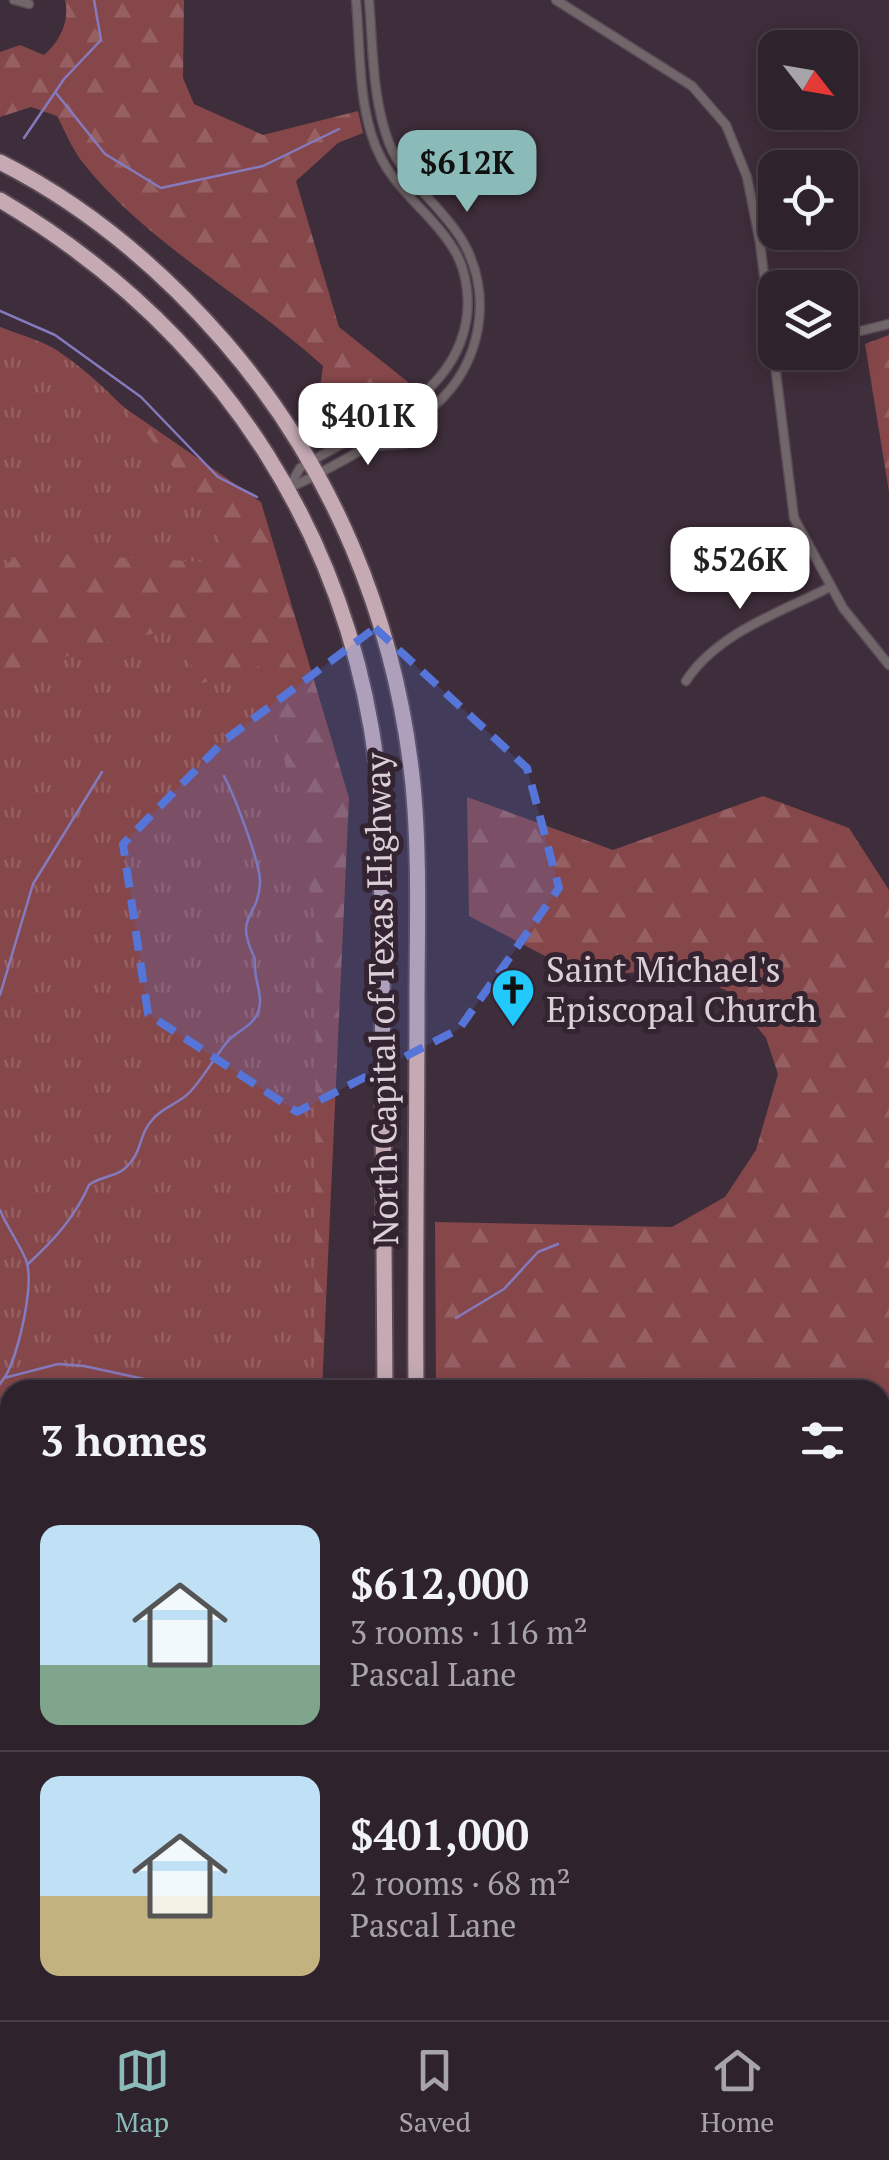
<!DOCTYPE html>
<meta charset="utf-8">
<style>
:root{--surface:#2e222c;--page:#362a34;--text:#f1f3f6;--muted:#a7a4a9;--line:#493f48;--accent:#8bbbb9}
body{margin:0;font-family:"PT Serif",serif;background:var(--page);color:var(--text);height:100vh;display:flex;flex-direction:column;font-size:38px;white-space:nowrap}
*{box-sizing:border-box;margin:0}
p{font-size:32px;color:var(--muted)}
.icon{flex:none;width:55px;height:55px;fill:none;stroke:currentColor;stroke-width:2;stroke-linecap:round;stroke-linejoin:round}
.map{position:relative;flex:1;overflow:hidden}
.panel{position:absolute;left:0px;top:1380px;width:890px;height:640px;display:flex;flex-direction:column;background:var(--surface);border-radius:30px 30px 0 0;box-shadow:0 5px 25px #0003,0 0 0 2px var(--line)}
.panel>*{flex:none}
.needle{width:65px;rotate:121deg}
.fabs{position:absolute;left:758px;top:30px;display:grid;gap:20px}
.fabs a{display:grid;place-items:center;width:100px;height:100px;border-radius:20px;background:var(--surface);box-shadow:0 5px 25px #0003,0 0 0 2px var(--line);font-size:50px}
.price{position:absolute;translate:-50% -85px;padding:0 22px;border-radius:20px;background:#fff;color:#222;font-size:32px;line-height:65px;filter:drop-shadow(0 2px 5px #0008)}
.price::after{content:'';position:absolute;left:50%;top:60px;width:30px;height:22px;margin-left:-15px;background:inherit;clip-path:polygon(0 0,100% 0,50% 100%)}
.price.selected{background:var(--accent);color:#111}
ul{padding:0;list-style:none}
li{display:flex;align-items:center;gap:30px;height:250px;padding:0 40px}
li+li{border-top:2px solid var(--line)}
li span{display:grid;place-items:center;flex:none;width:280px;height:200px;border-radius:20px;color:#555}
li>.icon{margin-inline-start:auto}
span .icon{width:120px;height:120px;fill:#fffc;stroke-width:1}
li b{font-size:42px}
h2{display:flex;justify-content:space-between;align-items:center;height:120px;padding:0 40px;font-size:42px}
.menu{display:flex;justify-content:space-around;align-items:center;height:140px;border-top:2px solid var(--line);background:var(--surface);font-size:28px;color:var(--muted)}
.menu a{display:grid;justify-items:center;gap:5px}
.menu .selected{color:var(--accent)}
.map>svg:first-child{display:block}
</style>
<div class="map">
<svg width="889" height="2020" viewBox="0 0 889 2020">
<defs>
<pattern id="forest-firs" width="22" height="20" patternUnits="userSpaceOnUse" patternTransform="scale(2.5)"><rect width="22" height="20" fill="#85474a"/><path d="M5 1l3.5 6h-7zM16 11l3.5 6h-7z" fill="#966063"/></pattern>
<pattern id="park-tufts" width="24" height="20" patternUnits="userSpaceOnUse" patternTransform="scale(2.5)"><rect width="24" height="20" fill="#85474a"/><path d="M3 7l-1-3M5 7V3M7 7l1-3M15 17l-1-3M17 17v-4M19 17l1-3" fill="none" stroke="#966063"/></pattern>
</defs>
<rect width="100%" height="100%" fill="#3e2d3a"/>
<g fill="url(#forest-firs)">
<path d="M65,0H184L183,78L194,104L263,135L358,111L363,133L338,143L296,181L339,327L413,386L371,411L361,406L344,415L319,395L323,366C247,297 147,243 83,163C72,149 65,131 57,116L31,107L0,117V52L20,45L44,55C60,41 70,21 65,0Z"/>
<polygon points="0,327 56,350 125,408 261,502 349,798 322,1390 10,1390 10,1513 0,1521"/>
<polygon points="889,335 889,492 865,344"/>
<polygon points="763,796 849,828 889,890 889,2020 441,2020 441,2010 880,2010 880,1390 436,1390 435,1222 672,1227 725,1197 756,1150 778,1074 766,1038 729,992 680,968 585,977 469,916 467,797 613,850"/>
<polygon points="10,2004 10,2010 350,2010 350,2020 7,2020"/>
</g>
<g fill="url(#park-tufts)">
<path d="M0,327C18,334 41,340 58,351C127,398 178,469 221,539L206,562L20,552L0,571Z"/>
<polygon points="178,629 199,684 266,664 316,925 314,1390 172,1390 59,1370 7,1386 0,1396 0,712 55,662 91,645"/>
</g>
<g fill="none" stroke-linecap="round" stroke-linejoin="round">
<g stroke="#857abd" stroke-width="2.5">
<polyline points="56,93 105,154 161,188 263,166 339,129"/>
<polyline points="24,138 64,79 101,40 94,0"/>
<polyline points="0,311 55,335 141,397 218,477 257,497"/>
<polyline points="0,995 33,884 102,772"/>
<path d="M0,1210C7,1227 19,1243 26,1260C35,1284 18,1356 5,1377"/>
<path d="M28,1264C54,1240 75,1217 89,1185C99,1177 113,1177 123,1170C144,1153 137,1136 153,1119C163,1107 180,1103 190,1092C204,1077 214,1058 227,1042C238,1029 258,1026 260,1003C261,990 253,977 255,959C233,913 258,921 260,883C261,864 234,795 224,776"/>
<polyline points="456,1318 504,1289 538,1252 558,1244"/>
<polyline points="0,1384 4,1378 58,1364 84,1366 195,1390"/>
</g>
<g stroke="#5a4a56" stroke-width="11">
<g id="street">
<polyline points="14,0 29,4"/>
<polyline points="556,0 692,86 726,125 747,177 760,243 794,518 843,608 889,665"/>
<polyline points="840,336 889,324"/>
<polyline points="373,446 404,444 416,437 416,427 405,407"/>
<path d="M289,488C314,477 339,463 363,449C387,436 414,424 434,406C482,365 494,294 462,240C441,205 404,181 389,143C372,99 373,46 369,0"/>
<path d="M289,488L300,468C362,428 451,404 466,322C470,300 467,275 457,255C438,219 400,195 381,158C357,112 361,51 356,0"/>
<path d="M686,681C717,633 781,612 830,587"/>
<polyline points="0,1697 10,1686"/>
<polyline points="0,1829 10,1822"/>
</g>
</g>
<g stroke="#5a4a56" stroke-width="19">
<g id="highway">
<path d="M0,162C85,205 161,269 223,340C332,465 396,620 413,785C420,857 417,932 417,1004C417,1133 415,1262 416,1390"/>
<path d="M0,200C225,333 361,546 381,807L385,1390"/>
<polyline points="385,2010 385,2020"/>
<polyline points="416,2010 416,2020"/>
</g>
</g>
<use href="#street" stroke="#716669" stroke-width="8"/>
<use href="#highway" stroke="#c5aab3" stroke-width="15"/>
</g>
<path fill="#5675d8" fill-opacity="0.2" stroke="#5675d8" stroke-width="8" stroke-dasharray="20 12" stroke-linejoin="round" d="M375,628L527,768L559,888L459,1029L297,1112L148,1014L123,844L225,740Z"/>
<defs>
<g id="church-pin" transform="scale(2.25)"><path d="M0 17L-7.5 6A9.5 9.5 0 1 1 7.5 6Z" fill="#22c9fd" stroke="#342330"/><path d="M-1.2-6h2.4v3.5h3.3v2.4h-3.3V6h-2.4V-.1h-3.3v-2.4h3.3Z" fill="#111"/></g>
</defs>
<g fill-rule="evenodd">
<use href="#church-pin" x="513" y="990"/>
</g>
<g text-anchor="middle" stroke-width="10" stroke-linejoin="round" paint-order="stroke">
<g font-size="35" fill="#dbd0d8" stroke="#342330" text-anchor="start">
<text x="546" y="982">Saint Michael's<tspan x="546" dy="40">Episcopal Church</tspan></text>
</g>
<g font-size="35" fill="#dbd0d8" stroke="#342330">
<text transform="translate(382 999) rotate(-91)" y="12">North Capital of Texas Highway</text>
</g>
</g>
</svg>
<div class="fabs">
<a><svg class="needle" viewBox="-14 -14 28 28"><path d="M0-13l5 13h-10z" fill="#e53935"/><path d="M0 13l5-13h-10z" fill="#a7a4a9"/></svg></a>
<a><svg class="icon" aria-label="locate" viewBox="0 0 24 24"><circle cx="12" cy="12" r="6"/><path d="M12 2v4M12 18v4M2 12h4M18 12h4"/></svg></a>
<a><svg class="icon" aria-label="layers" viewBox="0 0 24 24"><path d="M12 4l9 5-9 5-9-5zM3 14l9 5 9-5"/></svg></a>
</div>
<b class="price selected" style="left:467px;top:215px">$612K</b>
<b class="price" style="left:368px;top:468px">$401K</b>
<b class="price" style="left:740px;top:612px">$526K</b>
<section class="panel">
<h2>3 homes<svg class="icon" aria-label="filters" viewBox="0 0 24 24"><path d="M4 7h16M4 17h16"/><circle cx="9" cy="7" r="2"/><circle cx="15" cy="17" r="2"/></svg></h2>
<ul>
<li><span style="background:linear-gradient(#bfe0f5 70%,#7fa58c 0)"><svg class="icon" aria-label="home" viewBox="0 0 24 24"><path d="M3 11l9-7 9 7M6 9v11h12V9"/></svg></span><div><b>$612,000</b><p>3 rooms · 116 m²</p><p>Pascal Lane</p></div></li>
<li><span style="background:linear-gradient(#bfe0f5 60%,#c2b280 0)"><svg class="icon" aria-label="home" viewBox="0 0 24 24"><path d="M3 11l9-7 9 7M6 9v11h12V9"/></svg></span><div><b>$401,000</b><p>2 rooms · 68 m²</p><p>Pascal Lane</p></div></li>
</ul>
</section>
</div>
<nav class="menu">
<a class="selected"><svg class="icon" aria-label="map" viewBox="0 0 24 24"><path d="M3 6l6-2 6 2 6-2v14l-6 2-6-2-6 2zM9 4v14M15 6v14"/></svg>Map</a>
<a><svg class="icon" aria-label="saved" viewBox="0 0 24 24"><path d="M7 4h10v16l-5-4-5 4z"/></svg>Saved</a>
<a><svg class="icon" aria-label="home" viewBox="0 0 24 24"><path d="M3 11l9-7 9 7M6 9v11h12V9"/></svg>Home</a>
</nav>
